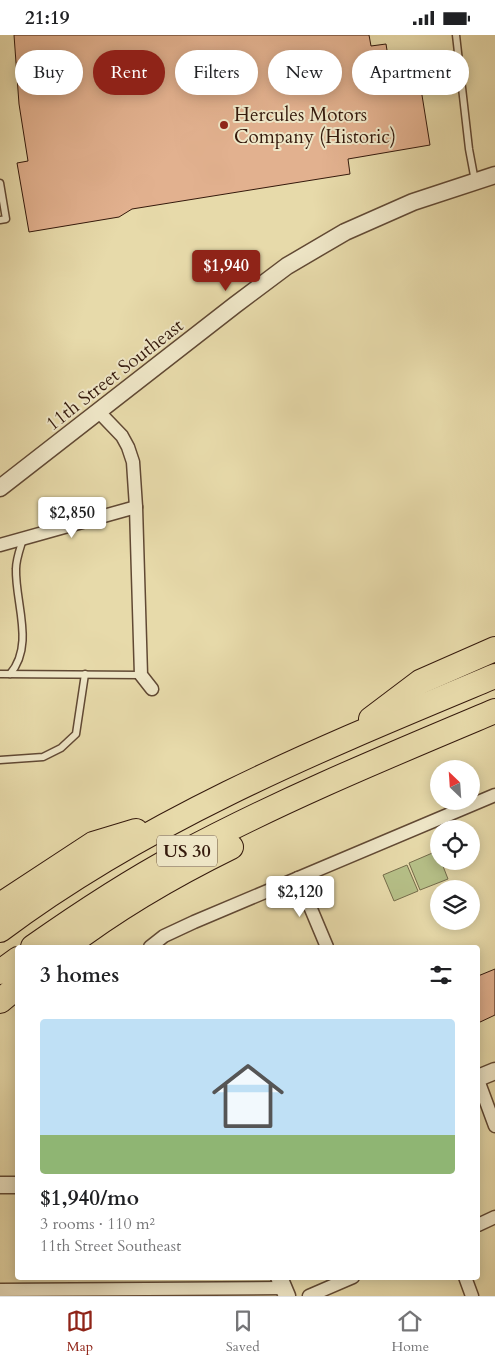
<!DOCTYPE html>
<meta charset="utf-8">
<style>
:root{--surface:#fff;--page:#f2f2f2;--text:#202124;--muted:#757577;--line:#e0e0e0;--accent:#8f2418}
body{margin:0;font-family:Cardo,serif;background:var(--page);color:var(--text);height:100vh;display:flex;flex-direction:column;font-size:19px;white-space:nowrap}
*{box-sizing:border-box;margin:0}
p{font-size:16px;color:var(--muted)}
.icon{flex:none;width:28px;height:28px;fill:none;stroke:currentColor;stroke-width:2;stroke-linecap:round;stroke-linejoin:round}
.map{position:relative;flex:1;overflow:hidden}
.side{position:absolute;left:15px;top:910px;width:465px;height:335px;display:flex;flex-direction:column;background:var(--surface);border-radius:5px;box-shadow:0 2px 12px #0003}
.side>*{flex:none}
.guide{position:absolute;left:15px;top:15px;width:465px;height:45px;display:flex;gap:10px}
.needle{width:32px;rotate:335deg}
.fabs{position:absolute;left:430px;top:725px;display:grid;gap:10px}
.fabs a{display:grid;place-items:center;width:50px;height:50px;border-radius:50%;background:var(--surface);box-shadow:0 2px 12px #0003;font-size:25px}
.price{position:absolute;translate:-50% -42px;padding:0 11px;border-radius:5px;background:#fff;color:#222;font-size:16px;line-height:32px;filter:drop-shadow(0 1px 2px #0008)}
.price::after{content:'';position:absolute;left:50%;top:30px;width:15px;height:11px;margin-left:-8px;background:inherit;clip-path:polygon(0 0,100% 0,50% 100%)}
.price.on{background:var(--accent);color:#fff}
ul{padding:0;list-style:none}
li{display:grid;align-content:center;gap:10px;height:265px;padding:0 25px}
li+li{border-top:1px solid var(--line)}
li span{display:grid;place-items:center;height:155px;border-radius:5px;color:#555}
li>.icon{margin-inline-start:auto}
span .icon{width:90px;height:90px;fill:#fffc;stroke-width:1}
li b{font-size:21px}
h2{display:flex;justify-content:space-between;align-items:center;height:60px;padding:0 25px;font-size:21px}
.tag{padding:0 18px;border-radius:22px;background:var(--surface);box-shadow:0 2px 12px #0003;font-size:18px;line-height:45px}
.tag.on{background:var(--accent);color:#fff}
.status{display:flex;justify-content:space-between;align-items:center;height:35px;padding:0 25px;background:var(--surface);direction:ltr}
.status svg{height:14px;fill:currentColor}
.tabs{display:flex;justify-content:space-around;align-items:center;height:70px;border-top:1px solid var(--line);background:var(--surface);font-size:14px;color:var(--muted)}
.tabs a{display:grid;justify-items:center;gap:2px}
.tabs .on{color:var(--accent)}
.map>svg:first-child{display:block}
</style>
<div class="status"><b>21:19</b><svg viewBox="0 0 49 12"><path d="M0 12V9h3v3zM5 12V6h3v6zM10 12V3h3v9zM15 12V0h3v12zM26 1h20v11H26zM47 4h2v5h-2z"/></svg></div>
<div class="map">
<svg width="495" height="1261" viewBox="0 0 495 1261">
<rect width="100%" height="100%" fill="#e7daaa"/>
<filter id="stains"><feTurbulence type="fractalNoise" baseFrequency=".004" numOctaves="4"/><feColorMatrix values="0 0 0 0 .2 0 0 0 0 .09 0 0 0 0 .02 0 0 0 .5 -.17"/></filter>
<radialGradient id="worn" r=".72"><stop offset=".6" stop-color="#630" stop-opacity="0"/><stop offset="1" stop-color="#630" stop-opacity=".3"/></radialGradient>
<g fill="#b6c088" stroke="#756c4a">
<polygon points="437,816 439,826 441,826 448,844 420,855 409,828"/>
<polygon points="407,830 418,856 394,866 383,840"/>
</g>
<g fill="#e2b18f" stroke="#34190c">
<polygon points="14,0 369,0 371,11 386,9 394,59 421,54 430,110 348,124 350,139 132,174 119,182 29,197 17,128 28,126 19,69"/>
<polygon points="495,934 495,980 478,988 478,941"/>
</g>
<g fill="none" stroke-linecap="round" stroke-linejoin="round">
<g stroke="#614934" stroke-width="9">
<g id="service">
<polyline points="456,0 469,114 475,146"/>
<polyline points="0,148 6,184 0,185"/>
<polyline points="0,639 141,640"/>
<path d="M10,639C35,610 15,568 16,534C16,524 20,514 23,504"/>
<polyline points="0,725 43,722 61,713 76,699 85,639"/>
</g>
</g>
<g stroke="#614934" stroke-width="15">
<g id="minor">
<polyline points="98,376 122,401 128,412 133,427 136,472 141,640 152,654"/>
<polyline points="0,510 136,472"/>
<polyline points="298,843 327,912"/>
<polyline points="150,912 164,901 194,887 495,760"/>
<polyline points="478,1045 495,1091"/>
<polyline points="478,1190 495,1182"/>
<polyline points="465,1242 472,1261"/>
<polyline points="0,1255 283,1253"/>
<polyline points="309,1261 353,1242"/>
</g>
</g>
<g stroke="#614934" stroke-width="19">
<g id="tertiary">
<polyline points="0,453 235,270 287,231 345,197 413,167 495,140"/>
<polyline points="478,1043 495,1036"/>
<polyline points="0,1150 18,1150"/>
<polyline points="279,1242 287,1261"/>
</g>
</g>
<g stroke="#34190c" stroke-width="26">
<g id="motorway">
<polyline points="371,684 420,647 495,614"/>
<polyline points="0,870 93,809 136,796"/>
<path d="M0,895C149,783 325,712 495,641"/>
<path d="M33,912C80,879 127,848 177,821C279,766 388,721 495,676"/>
<path d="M66,912C117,873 174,840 231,812"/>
<polyline points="0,937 18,924"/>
<polyline points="0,966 18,951"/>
</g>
</g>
<use href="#service" stroke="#efe7c8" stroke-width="6"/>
<use href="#minor" stroke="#efe7c8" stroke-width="12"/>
<use href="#tertiary" stroke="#efe7c8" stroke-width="16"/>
<use href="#motorway" stroke="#e7daaa" stroke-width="24"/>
</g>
<circle fill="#8f2418" stroke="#efe7c8" stroke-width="2" cx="224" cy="90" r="5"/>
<g text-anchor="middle" stroke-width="4" stroke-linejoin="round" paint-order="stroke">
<rect fill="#efe7c8" stroke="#6c5744" stroke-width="1" x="157" y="800.5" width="60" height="31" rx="4"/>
<g font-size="18" font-weight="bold" fill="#34190c">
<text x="187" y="822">US 30</text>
</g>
<g font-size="19" fill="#34190c" stroke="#efe7c8" text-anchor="start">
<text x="234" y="86">Hercules Motors<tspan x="234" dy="22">Company (Historic)</tspan></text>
</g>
<g font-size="19" fill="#34190c" stroke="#efe7c8">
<text transform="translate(114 339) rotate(-38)" y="7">11th Street Southeast</text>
</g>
</g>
<rect width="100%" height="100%" filter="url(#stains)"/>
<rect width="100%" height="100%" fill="url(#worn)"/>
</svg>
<div class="fabs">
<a><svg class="needle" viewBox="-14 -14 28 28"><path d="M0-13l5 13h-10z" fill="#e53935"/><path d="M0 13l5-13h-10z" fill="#757577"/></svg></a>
<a><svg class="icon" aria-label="locate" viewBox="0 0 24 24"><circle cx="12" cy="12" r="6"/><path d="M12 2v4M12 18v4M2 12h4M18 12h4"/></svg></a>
<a><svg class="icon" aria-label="layers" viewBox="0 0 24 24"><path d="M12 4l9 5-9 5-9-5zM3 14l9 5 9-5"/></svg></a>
</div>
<b class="price on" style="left:226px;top:257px">$1,940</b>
<b class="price" style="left:72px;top:504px">$2,850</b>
<b class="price" style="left:300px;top:883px">$2,120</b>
<div class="guide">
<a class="tag">Buy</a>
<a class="tag on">Rent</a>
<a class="tag">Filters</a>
<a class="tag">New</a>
<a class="tag">Apartment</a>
</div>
<section class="side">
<h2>3 homes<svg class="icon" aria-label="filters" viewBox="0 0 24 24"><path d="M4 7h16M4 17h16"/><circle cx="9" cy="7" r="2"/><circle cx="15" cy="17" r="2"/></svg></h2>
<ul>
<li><span style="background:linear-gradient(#bfe0f5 75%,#8fb573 0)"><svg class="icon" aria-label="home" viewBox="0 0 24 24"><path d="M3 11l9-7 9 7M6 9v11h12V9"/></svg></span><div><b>$1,940/mo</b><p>3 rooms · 110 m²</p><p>11th Street Southeast</p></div></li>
</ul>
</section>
</div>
<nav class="tabs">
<a class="on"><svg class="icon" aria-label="map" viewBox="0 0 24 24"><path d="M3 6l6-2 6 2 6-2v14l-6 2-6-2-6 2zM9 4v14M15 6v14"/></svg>Map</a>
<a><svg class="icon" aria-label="saved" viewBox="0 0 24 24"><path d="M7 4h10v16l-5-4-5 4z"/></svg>Saved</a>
<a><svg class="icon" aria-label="home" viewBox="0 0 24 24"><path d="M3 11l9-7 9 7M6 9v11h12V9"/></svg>Home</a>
</nav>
